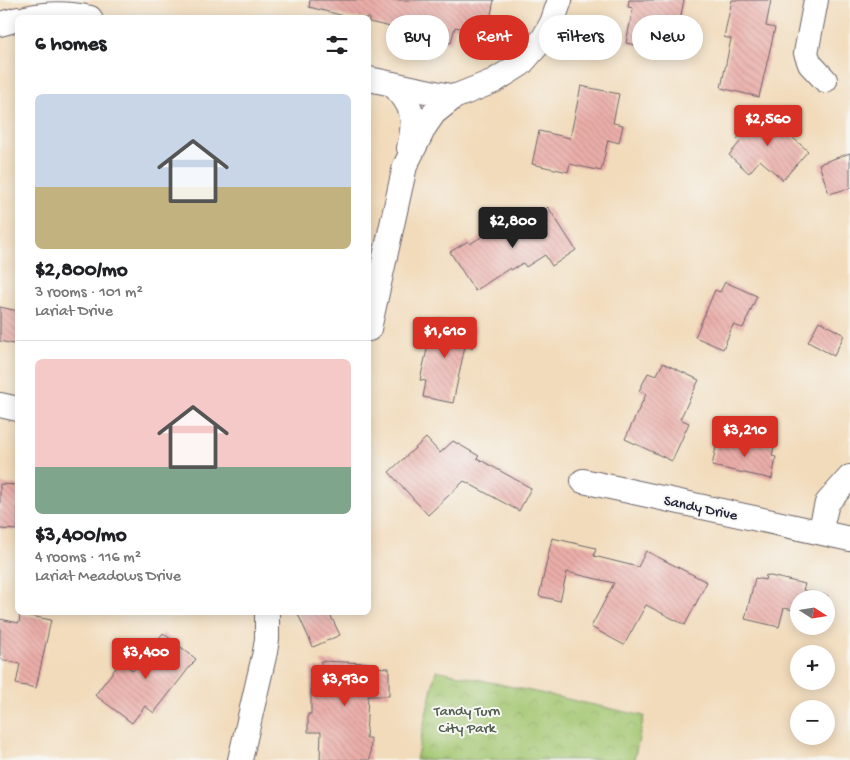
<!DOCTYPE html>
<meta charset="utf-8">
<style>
:root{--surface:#fff;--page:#f6f6f6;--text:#202124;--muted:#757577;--line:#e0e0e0;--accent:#d93025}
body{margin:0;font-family:"Gochi Hand",sans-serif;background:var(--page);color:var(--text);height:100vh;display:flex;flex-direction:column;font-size:19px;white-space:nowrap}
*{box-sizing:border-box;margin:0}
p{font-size:16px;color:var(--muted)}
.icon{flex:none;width:28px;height:28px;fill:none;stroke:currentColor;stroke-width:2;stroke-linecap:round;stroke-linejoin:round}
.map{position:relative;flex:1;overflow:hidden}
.details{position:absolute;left:15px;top:15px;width:356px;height:600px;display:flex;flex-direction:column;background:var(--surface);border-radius:8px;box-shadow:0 2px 12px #0003}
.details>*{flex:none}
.hud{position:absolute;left:386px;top:15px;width:389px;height:45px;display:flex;gap:10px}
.needle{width:32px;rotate:102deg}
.fabs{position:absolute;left:790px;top:590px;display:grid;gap:10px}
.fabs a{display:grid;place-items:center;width:45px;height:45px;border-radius:50%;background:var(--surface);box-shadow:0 2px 12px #0003;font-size:25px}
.price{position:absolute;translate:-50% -42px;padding:0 11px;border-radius:5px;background:var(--accent);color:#fff;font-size:16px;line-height:32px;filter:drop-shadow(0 1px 2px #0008)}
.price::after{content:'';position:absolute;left:50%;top:30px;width:15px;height:11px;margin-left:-8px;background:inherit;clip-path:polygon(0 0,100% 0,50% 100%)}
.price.on{background:#222;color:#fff}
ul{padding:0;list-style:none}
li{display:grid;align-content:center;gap:10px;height:265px;padding:0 20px}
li+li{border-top:1px solid var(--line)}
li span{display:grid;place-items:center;height:155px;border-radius:8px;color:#555}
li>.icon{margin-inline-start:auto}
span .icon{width:90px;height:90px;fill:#fffc;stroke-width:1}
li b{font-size:21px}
h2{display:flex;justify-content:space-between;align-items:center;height:60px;padding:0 20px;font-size:21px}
.chip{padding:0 18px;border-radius:22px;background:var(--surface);box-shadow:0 2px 12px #0003;font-size:18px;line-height:45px}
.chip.on{background:var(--accent);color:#fff}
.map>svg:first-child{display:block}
</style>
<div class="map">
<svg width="850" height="760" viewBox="0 0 850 760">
<defs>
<pattern id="park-crowns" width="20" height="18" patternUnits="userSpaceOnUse" patternTransform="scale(1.25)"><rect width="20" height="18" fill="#a3c66f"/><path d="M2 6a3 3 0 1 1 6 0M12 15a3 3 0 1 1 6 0" fill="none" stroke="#8caa61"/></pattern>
<pattern id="building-back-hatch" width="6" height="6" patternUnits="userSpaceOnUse" patternTransform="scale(1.25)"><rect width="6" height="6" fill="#ebaea9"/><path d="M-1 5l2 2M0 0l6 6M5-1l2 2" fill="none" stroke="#c99592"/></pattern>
</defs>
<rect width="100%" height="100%" fill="#f6f6f2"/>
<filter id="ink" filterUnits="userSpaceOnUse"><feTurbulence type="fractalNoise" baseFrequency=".02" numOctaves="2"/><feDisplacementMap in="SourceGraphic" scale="10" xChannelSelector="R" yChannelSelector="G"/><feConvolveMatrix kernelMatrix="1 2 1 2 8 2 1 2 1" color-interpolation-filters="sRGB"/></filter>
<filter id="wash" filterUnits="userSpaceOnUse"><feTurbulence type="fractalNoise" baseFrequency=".0096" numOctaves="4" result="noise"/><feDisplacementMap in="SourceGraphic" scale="20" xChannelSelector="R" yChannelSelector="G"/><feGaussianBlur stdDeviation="1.12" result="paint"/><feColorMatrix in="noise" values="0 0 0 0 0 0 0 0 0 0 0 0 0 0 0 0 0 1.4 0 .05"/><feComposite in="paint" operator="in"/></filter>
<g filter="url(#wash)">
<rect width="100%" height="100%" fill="#f2dbbb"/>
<polygon fill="url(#park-crowns)" stroke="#627455" points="436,670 644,716 634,760 416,760"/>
<g id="blocks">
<g fill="url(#building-back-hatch)">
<polygon points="310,0 494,0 487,34 455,27 451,43 421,36 421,34 369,22 369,18 352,18 309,7"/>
<polygon points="629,0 684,0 680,20 670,17 663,51 626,43 633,8 628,7"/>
<polygon points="732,0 771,0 766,26 775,28 759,97 721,88 731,39 724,37"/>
<polygon points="581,86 619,94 613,123 623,125 619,143 608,140 601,171 570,164 568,172 532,164 539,131 570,138"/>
<polygon points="762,111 808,151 783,180 760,160 749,173 729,155 740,142 737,139"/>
<polygon points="850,153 850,188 829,194 819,164"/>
<polygon points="548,207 576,250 552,266 545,255 526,267 523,263 511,270 510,268 475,291 450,252 468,241 470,244 503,223 508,232"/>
<polygon points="725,282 757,296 743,328 733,325 723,349 695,337 715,290 720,292"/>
<polygon points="0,307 18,311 18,345 0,341"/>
<polygon points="434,319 476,327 472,348 465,346 453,403 423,397 426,381 420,380"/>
<polygon points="819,321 844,335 834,356 808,342"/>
<polygon points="663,363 699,380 680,419 689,423 672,461 625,439 646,394 639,391 648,373 656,376"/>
<polygon points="426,438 440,453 453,441 479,456 477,458 531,488 519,511 464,481 428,515 389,472"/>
<polygon points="718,438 745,444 746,440 774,446 772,456 776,457 772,479 712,466"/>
<polygon points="0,484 18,485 18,530 0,529"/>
<polygon points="552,538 596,548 594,556 638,567 646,551 707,582 685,625 646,605 624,645 591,627 614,583 567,572 560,601 539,596"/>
<polygon points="766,575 805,584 803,590 828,596 826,604 826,599 799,599 799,611 784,608 779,627 745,619 755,578 765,580"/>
<polygon points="297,612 329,612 340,635 313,647"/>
<polygon points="20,614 51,620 36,688 16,684 20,664 0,659 0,619 19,623"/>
<polygon points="163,633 196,659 154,713 145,706 132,723 95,695 121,661 133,671"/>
<polygon points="320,661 369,663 369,667 389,668 389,696 368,696 366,738 371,738 370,760 320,760 321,732 308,732 308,714 311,714 311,668 324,668"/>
</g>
</g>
</g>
<g filter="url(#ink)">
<use href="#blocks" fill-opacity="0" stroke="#6b6368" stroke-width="1"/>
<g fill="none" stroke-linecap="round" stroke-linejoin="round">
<g stroke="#6b6368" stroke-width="26">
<g id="minor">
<polyline points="816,0 806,53 810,64 825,80"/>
<path d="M26,18C48,13 68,13 90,18"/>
<polyline points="0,24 18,19"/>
<polyline points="369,79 454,97"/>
<path d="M392,84C414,106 416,118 409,148"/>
<polyline points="369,329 405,166 425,126 434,113 454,97 494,81 521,64 543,39 552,23 560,0"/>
<polyline points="0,405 18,409"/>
<polyline points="583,481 850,539"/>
<polyline points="820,532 827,503 850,477"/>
<polyline points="240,760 265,652 267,639 267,612"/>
</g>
</g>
<use href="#minor" stroke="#fff" stroke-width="24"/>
</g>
</g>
<g text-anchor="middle" stroke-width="4" stroke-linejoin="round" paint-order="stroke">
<g font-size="15" fill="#22223b" stroke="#f6f6f2">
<text transform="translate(701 507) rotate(12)" y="5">Sandy Drive</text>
</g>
<g font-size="15" fill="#4f5b4d" stroke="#f6f6f2">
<text x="467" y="715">Tandy Turn<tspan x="467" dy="17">City Park</tspan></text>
</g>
</g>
</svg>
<div class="fabs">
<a><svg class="needle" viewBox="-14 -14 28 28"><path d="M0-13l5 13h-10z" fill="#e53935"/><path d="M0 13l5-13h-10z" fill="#757577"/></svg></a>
<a>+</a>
<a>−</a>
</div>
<b class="price" style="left:768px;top:147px">$2,560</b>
<b class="price on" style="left:513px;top:249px">$2,800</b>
<b class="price" style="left:445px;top:359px">$1,610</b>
<b class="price" style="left:745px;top:458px">$3,210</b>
<b class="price" style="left:146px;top:680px">$3,400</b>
<b class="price" style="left:345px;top:707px">$3,930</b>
<div class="hud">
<a class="chip">Buy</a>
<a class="chip on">Rent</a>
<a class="chip">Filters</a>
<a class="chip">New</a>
</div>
<section class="details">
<h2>6 homes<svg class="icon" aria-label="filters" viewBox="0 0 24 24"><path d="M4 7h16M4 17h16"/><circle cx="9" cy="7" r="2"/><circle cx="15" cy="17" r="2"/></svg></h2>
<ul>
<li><span style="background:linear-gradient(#c9d6e8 60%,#c2b280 0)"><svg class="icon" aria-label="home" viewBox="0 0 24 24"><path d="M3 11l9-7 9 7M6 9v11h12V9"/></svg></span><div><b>$2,800/mo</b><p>3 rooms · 101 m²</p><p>Lariat Drive</p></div></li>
<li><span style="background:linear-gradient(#f6c9c9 70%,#7fa58c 0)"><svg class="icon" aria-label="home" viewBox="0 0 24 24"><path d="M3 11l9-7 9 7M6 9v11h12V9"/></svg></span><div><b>$3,400/mo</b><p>4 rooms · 116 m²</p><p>Lariat Meadows Drive</p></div></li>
</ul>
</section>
</div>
